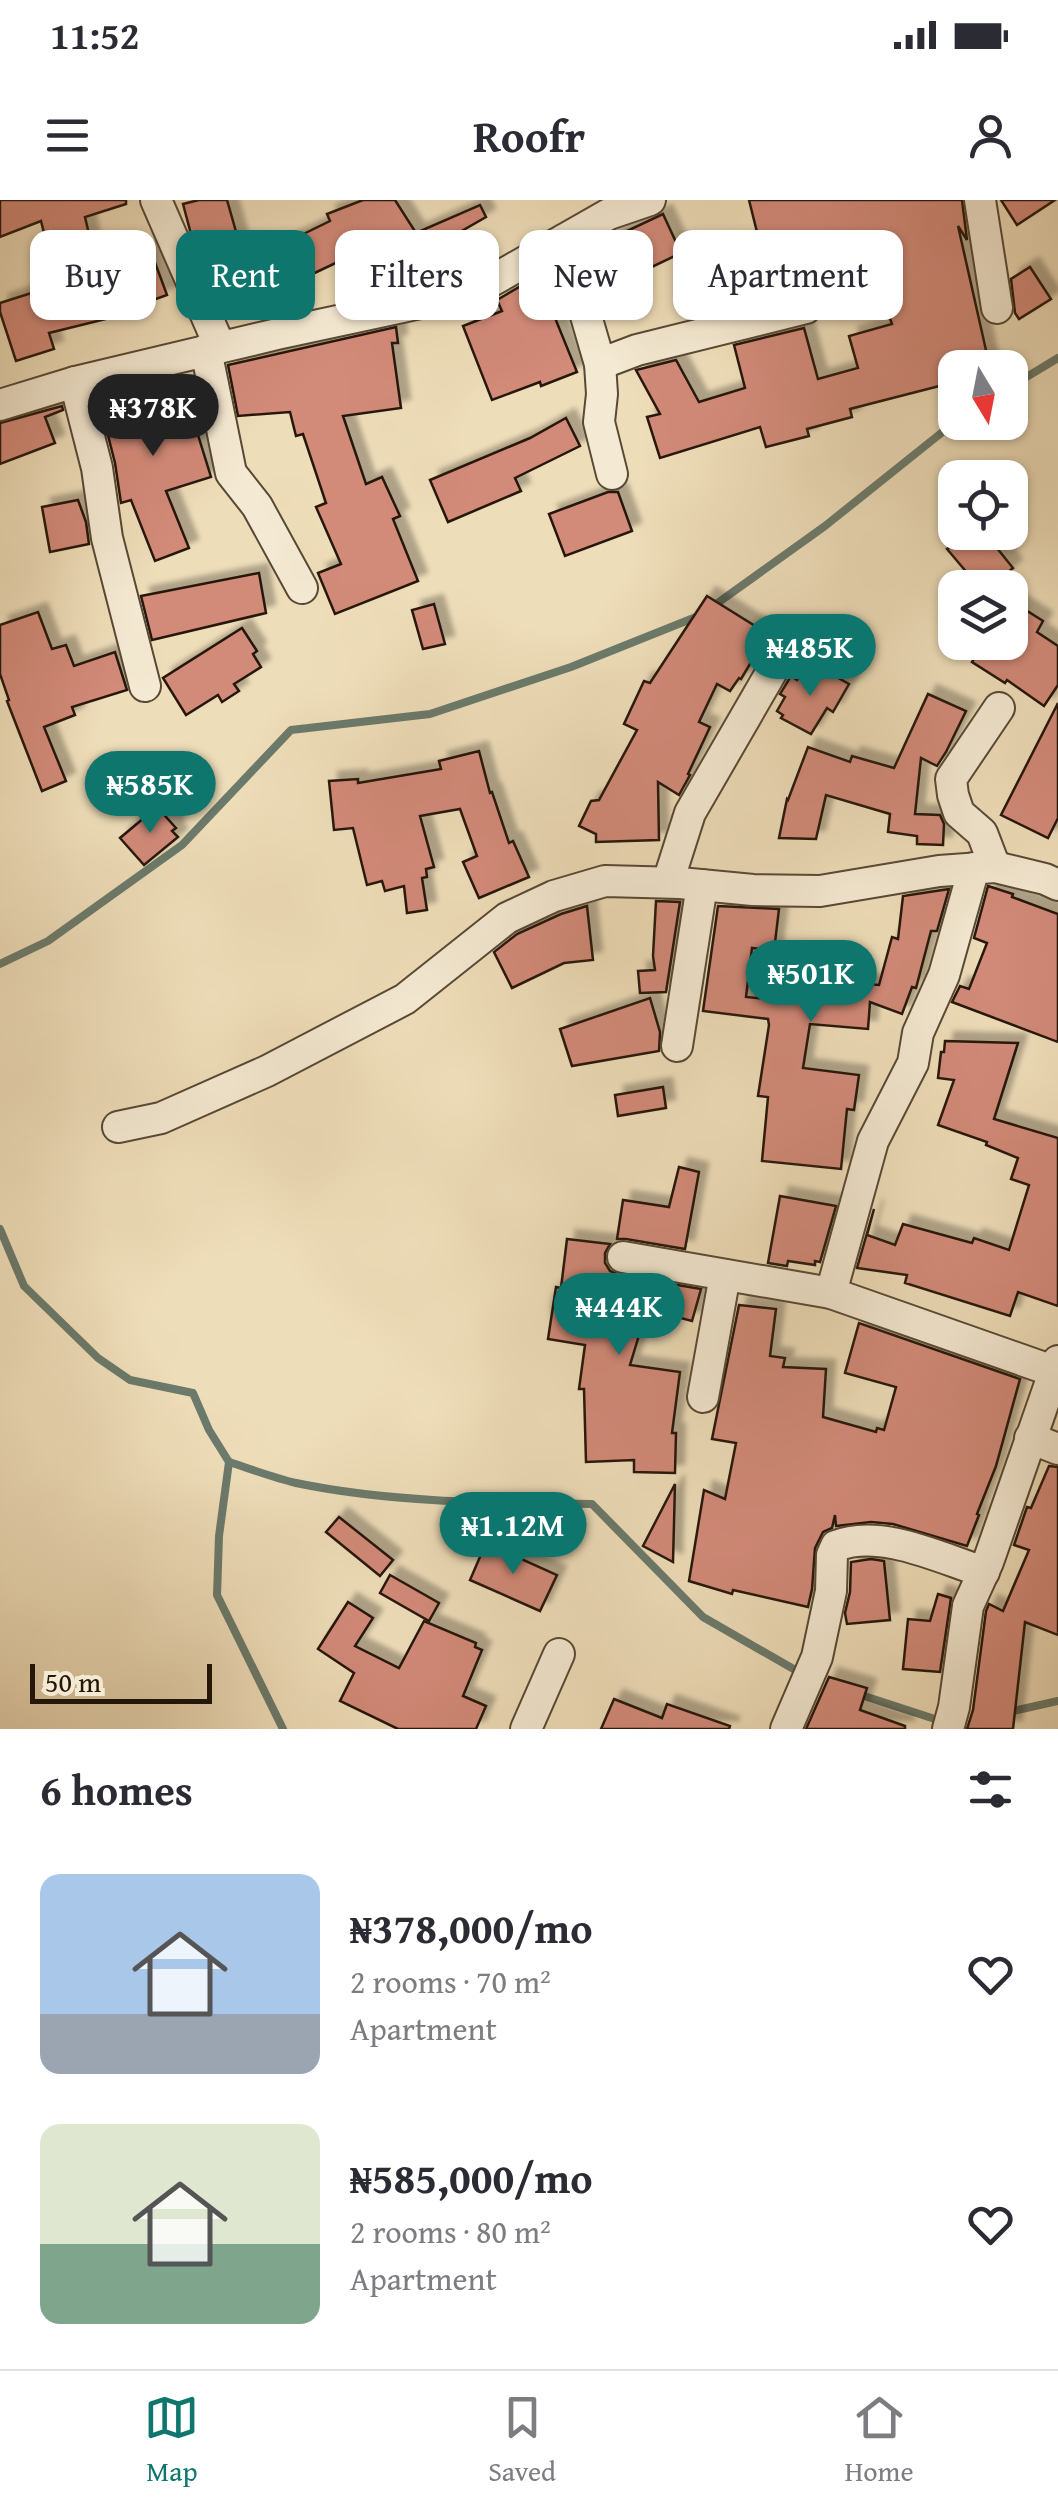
<!DOCTYPE html>
<meta charset="utf-8">
<style>
:root{--surface:#fff;--page:#f2f2f3;--text:#2b2b33;--muted:#7c7c81;--line:#e1e1e2;--accent:#0f766e}
body{margin:0;font-family:"Gentium Book Plus",serif;background:var(--page);color:var(--text);height:100vh;display:flex;flex-direction:column;font-size:38px;white-space:nowrap}
*{box-sizing:border-box;margin:0}
p{font-size:32px;color:var(--muted)}
.icon{flex:none;width:55px;height:55px;fill:none;stroke:currentColor;stroke-width:2;stroke-linecap:round;stroke-linejoin:round}
.map{position:relative;height:1529px;overflow:hidden}
.drawer{display:flex;flex-direction:column;background:var(--surface);flex:1}
.drawer>*{flex:none}
.hud{position:absolute;left:30px;top:30px;width:1000px;height:90px;display:flex;gap:20px}
.needle{width:65px;rotate:170deg}
.fabs{position:absolute;left:938px;top:150px;display:grid;gap:20px}
.fabs a{display:grid;place-items:center;width:90px;height:90px;border-radius:20px;background:var(--surface);box-shadow:0 2px 8px #0004;font-size:50px}
.scale{position:absolute;left:30px;bottom:25px;width:182px;box-sizing:border-box;padding-left:10px;border:5px solid #261808;border-top:0;font-size:28px;line-height:35px;white-space:nowrap;color:#261808;-webkit-text-stroke:8px #f4e9d2;paint-order:stroke}
.price{position:absolute;translate:-50% -85px;padding:0 22px;border-radius:35px;background:var(--accent);color:#fff;font-size:32px;line-height:65px;filter:drop-shadow(0 2px 5px #0008)}
.price::after{content:'';position:absolute;left:50%;top:60px;width:30px;height:22px;margin-left:-15px;background:inherit;clip-path:polygon(0 0,100% 0,50% 100%)}
.price.on{background:#222;color:#fff}
ul{padding:0;list-style:none}
li{display:flex;align-items:center;gap:30px;height:250px;padding:0 40px}
li span{display:grid;place-items:center;flex:none;width:280px;height:200px;border-radius:20px;color:#555}
li>.icon{margin-inline-start:auto}
span .icon{width:120px;height:120px;fill:#fffc;stroke-width:1}
li b{font-size:42px}
h2{display:flex;justify-content:space-between;align-items:center;height:120px;padding:0 40px;font-size:42px}
.pill{padding:0 35px;border-radius:20px;background:var(--surface);box-shadow:0 2px 8px #0004;font-size:35px;line-height:90px}
.pill.on{background:var(--accent);color:#fff}
.status{display:flex;justify-content:space-between;align-items:center;height:70px;padding:0 50px;background:var(--surface);direction:ltr}
.status svg{height:28px;fill:currentColor}
header{display:flex;justify-content:space-between;align-items:center;height:130px;padding:0 40px;background:var(--surface);font-size:45px;font-weight:700}
.menu{display:flex;justify-content:space-around;align-items:center;height:140px;border-top:2px solid var(--line);background:var(--surface);font-size:28px;color:var(--muted)}
.menu a{display:grid;justify-items:center;gap:5px}
.menu .on{color:var(--accent)}
.map>svg:first-child{display:block}
</style>
<div class="status"><b>11:52</b><svg viewBox="0 0 49 12"><path d="M0 12V9h3v3zM5 12V6h3v6zM10 12V3h3v9zM15 12V0h3v12zM26 1h20v11H26zM47 4h2v5h-2z"/></svg></div>
<header><svg class="icon" aria-label="menu" viewBox="0 0 24 24"><path d="M4 6h16M4 12h16M4 18h16"/></svg>Roofr<svg class="icon" aria-label="person" viewBox="0 0 24 24"><circle cx="12" cy="8" r="4"/><path d="M4 21q1-7 8-7t8 7"/></svg></header>
<div class="map">
<svg width="1058" height="1529" viewBox="0 0 1058 1529">
<defs>
<filter id="shadow"><feDropShadow dx="9" dy="-9" stdDeviation="2.5" flood-color="#0004"/></filter>
</defs>
<rect width="100%" height="100%" fill="#eeddb9"/>
<filter id="stains"><feTurbulence type="fractalNoise" baseFrequency=".002" numOctaves="4"/><feColorMatrix values="0 0 0 0 .2 0 0 0 0 .09 0 0 0 0 .02 0 0 0 .5 -.17"/></filter>
<radialGradient id="worn" r=".72"><stop offset=".6" stop-color="#630" stop-opacity="0"/><stop offset="1" stop-color="#630" stop-opacity=".3"/></radialGradient>
<g fill="none" stroke-linecap="round" stroke-linejoin="round">
<g stroke="#6b7a6b" stroke-width="8">
<polyline points="1010,187 1058,158"/>
<polyline points="712,407 825,326 955,222"/>
<polyline points="0,764 48,741 182,645 291,530 430,514 571,467 701,415"/>
<polyline points="0,1029 24,1086 98,1158 130,1180 193,1193 209,1230 229,1262 219,1336 217,1395 283,1529"/>
<path d="M229,1262C251,1269 274,1278 296,1283C392,1303 495,1303 592,1304L703,1417L804,1475"/>
<polyline points="855,1493 941,1521"/>
<polyline points="1009,1512 1058,1501"/>
</g>
</g>
<g fill="#d28a79" stroke="#261808" stroke-width="2.5" filter="url(#shadow)">
<polygon points="0,0 126,0 126,4 85,17 97,68 150,49 167,95 109,116 110,118 49,133 54,149 16,161 0,112 0,103 57,85 41,21 0,37"/>
<polygon points="199,0 227,0 243,56 248,54 250,60 330,21 327,14 363,0 395,0 416,33 480,5 486,17 423,53 420,49 351,76 344,59 285,87 284,85 221,101 207,71 203,53 200,54 191,34 183,4"/>
<polygon points="749,0 962,0 967,40 958,26 990,168 955,168 955,182 850,209 852,217 807,229 809,236 766,247 760,227 660,258 647,217 660,214 636,170 676,160 699,202 745,188 734,145 804,128 818,179 858,168 849,136 892,124 868,59 806,67 809,82 763,94 752,50 761,48"/>
<polygon points="1001,0 1055,0 1017,25"/>
<polygon points="663,14 681,53 614,85 595,46"/>
<polygon points="1030,67 1051,99 1019,119 1015,113 1011,79"/>
<polygon points="538,76 577,172 541,186 540,182 492,200 463,126 502,111 497,100"/>
<polygon points="396,127 398,143 392,143 401,208 343,216 366,284 382,277 400,316 393,319 418,381 335,414 318,373 341,364 316,307 326,303 303,234 296,236 290,212 238,216 228,165"/>
<polygon points="167,179 177,224 193,219 211,277 166,291 189,348 155,361 131,300 121,303 115,263 98,196"/>
<polygon points="62,206 63,210 45,217 55,243 0,264 0,223"/>
<polygon points="566,218 580,246 515,278 521,291 448,322 430,280 530,238"/>
<polygon points="608,292 618,292 632,331 565,356 549,314"/>
<polygon points="78,300 86,322 89,344 50,352 42,307"/>
<polygon points="968,332 984,332 1013,368 989,388 980,388 947,349"/>
<polygon points="259,373 266,413 152,440 141,396"/>
<polygon points="707,396 768,434 741,479 739,478 730,491 717,484 699,522 710,527 688,574 690,575 679,595 658,582 659,640 596,642 596,634 579,626 591,601 599,600 637,530 624,524 644,481 650,483"/>
<polygon points="1010,400 1043,421 1037,432 1058,446 1058,485 1044,506 1007,480 1005,483 972,462 984,442 1010,442"/>
<polygon points="434,404 445,444 423,449 412,410"/>
<polygon points="38,412 52,449 66,445 74,466 115,452 127,490 72,507 75,515 44,527 66,581 42,591 7,501 9,500 0,474 0,425"/>
<polygon points="242,428 257,451 253,454 261,467 234,484 239,491 222,502 218,495 186,515 163,478"/>
<polygon points="824,470 849,484 833,512 827,508 811,534 781,518 783,515 777,511 785,497 780,494 791,476 797,480 802,471 818,481"/>
<polygon points="928,494 966,511 946,552 937,566 921,558 915,614 940,615 944,624 943,645 917,644 917,636 888,632 890,614 826,595 816,639 779,638 787,599 788,600 808,547 850,562 852,556 894,568"/>
<polygon points="1058,503 1058,618 1048,638 1001,615"/>
<polygon points="479,551 490,593 492,592 509,643 513,641 529,677 479,698 463,662 477,656 460,609 420,616 434,667 426,669 427,677 422,678 427,710 407,713 404,686 385,691 382,681 367,685 353,628 334,630 329,581 358,579 358,583 441,569 439,561"/>
<polygon points="157,607 176,628 172,631 178,637 144,665 120,638"/>
<polygon points="988,686 1013,694 1012,697 1058,714 1058,842 952,802 960,786 969,789 987,743 974,738"/>
<polygon points="949,689 937,731 931,731 916,788 912,787 902,814 870,802 868,829 810,824 803,868 859,875 854,910 847,909 841,969 762,961 768,897 758,896 769,825 768,819 703,811 718,706 779,709 774,751 752,748 746,797 815,804 817,780 879,785 892,737 898,739 903,696"/>
<polygon points="656,701 680,702 666,792 640,793 638,771 655,770 653,756"/>
<polygon points="587,706 593,760 564,763 512,788 494,752 517,734 561,714"/>
<polygon points="650,798 660,832 659,851 572,866 560,829"/>
<polygon points="945,841 1018,843 994,919 1058,938 1058,1106 1018,1092 1010,1116 905,1083 907,1075 857,1068 874,1009 867,1035 895,1045 903,1024 972,1043 974,1038 1009,1050 1029,985 1011,979 1018,958 986,945 987,942 938,925 954,880 938,878 941,852 944,852"/>
<polygon points="663,887 666,908 618,916 615,895"/>
<polygon points="679,967 699,972 685,1049 626,1039 617,1039 623,1000 669,1007"/>
<polygon points="780,996 836,1006 820,1062 815,1061 815,1065 788,1061 787,1066 768,1063"/>
<polygon points="567,1039 610,1044 605,1053 605,1063 610,1071 619,1075 701,1089 692,1121 647,1109 630,1165 680,1172 672,1233 676,1233 675,1273 634,1272 634,1260 586,1262 584,1189 579,1189 585,1145 548,1139 556,1087 561,1088"/>
<polygon points="739,1105 776,1109 770,1156 785,1158 783,1167 826,1169 823,1217 876,1232 877,1228 884,1230 896,1187 845,1173 859,1123 1020,1179 996,1266 977,1314 979,1315 967,1346 893,1324 871,1322 836,1326 835,1315 832,1328 823,1332 815,1348 812,1389 808,1407 733,1390 732,1394 689,1381 704,1290 725,1299 736,1243 712,1239"/>
<polygon points="1049,1266 1058,1267 1058,1435 1025,1422 1013,1529 967,1529 973,1510 986,1411 989,1404 1003,1411 1029,1350 1014,1345 1027,1307 1031,1308"/>
<polygon points="675,1284 673,1362 643,1346"/>
<polygon points="339,1317 393,1360 380,1376 326,1332"/>
<polygon points="486,1343 557,1375 540,1411 470,1380"/>
<polygon points="871,1359 884,1361 890,1420 847,1424 845,1413 850,1392 851,1362"/>
<polygon points="390,1375 439,1403 429,1421 380,1393"/>
<polygon points="938,1394 951,1398 940,1472 903,1469 908,1419 930,1421"/>
<polygon points="348,1402 373,1418 355,1446 399,1468 424,1421 476,1443 475,1447 482,1450 463,1496 486,1506 476,1529 398,1529 340,1501 354,1473 318,1449"/>
<polygon points="829,1477 867,1488 860,1510 905,1526 905,1529 806,1529"/>
<polygon points="614,1499 662,1518 667,1504 730,1526 729,1529 601,1529"/>
</g>
<g fill="none" stroke-linecap="round" stroke-linejoin="round">
<g stroke="#584934" stroke-width="34">
<g id="minor">
<polyline points="156,0 220,147"/>
<polyline points="980,0 997,108"/>
<polyline points="564,40 600,164 602,194 599,222 612,274"/>
<polyline points="206,150 231,273 257,306 302,388"/>
<polyline points="600,164 637,150 806,108"/>
<polyline points="75,182 97,268 107,338 145,486"/>
<polyline points="0,205 75,182 277,134 472,92 609,14 650,0"/>
<polyline points="995,667 982,633 959,613 953,595 951,579 999,508"/>
<polyline points="668,682 690,613 794,433"/>
<polyline points="677,846 702,685"/>
<polyline points="118,927 161,918 267,871 405,799 507,718 554,696 605,681 680,683 753,690 820,691 939,671 995,667 1045,679 1058,685"/>
<polyline points="623,1057 831,1093 1053,1171"/>
<polyline points="831,1093 873,941 913,863 918,833 944,775 974,668"/>
<polyline points="703,1197 725,1075"/>
<polyline points="1030,1238 1058,1249"/>
<polyline points="526,1529 559,1454"/>
<path d="M786,1529L817,1457L831,1391L832,1355L836,1346C880,1328 940,1358 984,1372"/>
<polyline points="948,1529 954,1507 968,1406 988,1362 1058,1161"/>
</g>
</g>
<use href="#minor" stroke="#f4e9d2" stroke-width="30"/>
</g>
<rect width="100%" height="100%" filter="url(#stains)"/>
<rect width="100%" height="100%" fill="url(#worn)"/>
</svg>
<div class="fabs">
<a><svg class="needle" viewBox="-14 -14 28 28"><path d="M0-13l5 13h-10z" fill="#e53935"/><path d="M0 13l5-13h-10z" fill="#7c7c81"/></svg></a>
<a><svg class="icon" aria-label="locate" viewBox="0 0 24 24"><circle cx="12" cy="12" r="6"/><path d="M12 2v4M12 18v4M2 12h4M18 12h4"/></svg></a>
<a><svg class="icon" aria-label="layers" viewBox="0 0 24 24"><path d="M12 4l9 5-9 5-9-5zM3 14l9 5 9-5"/></svg></a>
</div>
<div class="scale">50 m</div>
<b class="price on" style="left:153px;top:259px">₦378K</b>
<b class="price" style="left:810px;top:499px">₦485K</b>
<b class="price" style="left:150px;top:636px">₦585K</b>
<b class="price" style="left:811px;top:825px">₦501K</b>
<b class="price" style="left:619px;top:1158px">₦444K</b>
<b class="price" style="left:513px;top:1377px">₦1.12M</b>
<div class="hud">
<a class="pill">Buy</a>
<a class="pill on">Rent</a>
<a class="pill">Filters</a>
<a class="pill">New</a>
<a class="pill">Apartment</a>
</div>
</div>
<section class="drawer">
<h2>6 homes<svg class="icon" aria-label="filters" viewBox="0 0 24 24"><path d="M4 7h16M4 17h16"/><circle cx="9" cy="7" r="2"/><circle cx="15" cy="17" r="2"/></svg></h2>
<ul>
<li><span style="background:linear-gradient(#a9c7e8 70%,#9aa5b1 0)"><svg class="icon" aria-label="home" viewBox="0 0 24 24"><path d="M3 11l9-7 9 7M6 9v11h12V9"/></svg></span><div><b>₦378,000/mo</b><p>2 rooms · 70 m²</p><p>Apartment</p></div><svg class="icon" aria-label="heart" viewBox="0 0 24 24"><path d="M12 20l-8-8c-3-5 5-10 8-4 3-6 11-1 8 4z"/></svg></li>
<li><span style="background:linear-gradient(#dfe7d0 60%,#7fa58c 0)"><svg class="icon" aria-label="home" viewBox="0 0 24 24"><path d="M3 11l9-7 9 7M6 9v11h12V9"/></svg></span><div><b>₦585,000/mo</b><p>2 rooms · 80 m²</p><p>Apartment</p></div><svg class="icon" aria-label="heart" viewBox="0 0 24 24"><path d="M12 20l-8-8c-3-5 5-10 8-4 3-6 11-1 8 4z"/></svg></li>
</ul>
</section>
<nav class="menu">
<a class="on"><svg class="icon" aria-label="map" viewBox="0 0 24 24"><path d="M3 6l6-2 6 2 6-2v14l-6 2-6-2-6 2zM9 4v14M15 6v14"/></svg>Map</a>
<a><svg class="icon" aria-label="saved" viewBox="0 0 24 24"><path d="M7 4h10v16l-5-4-5 4z"/></svg>Saved</a>
<a><svg class="icon" aria-label="home" viewBox="0 0 24 24"><path d="M3 11l9-7 9 7M6 9v11h12V9"/></svg>Home</a>
</nav>
